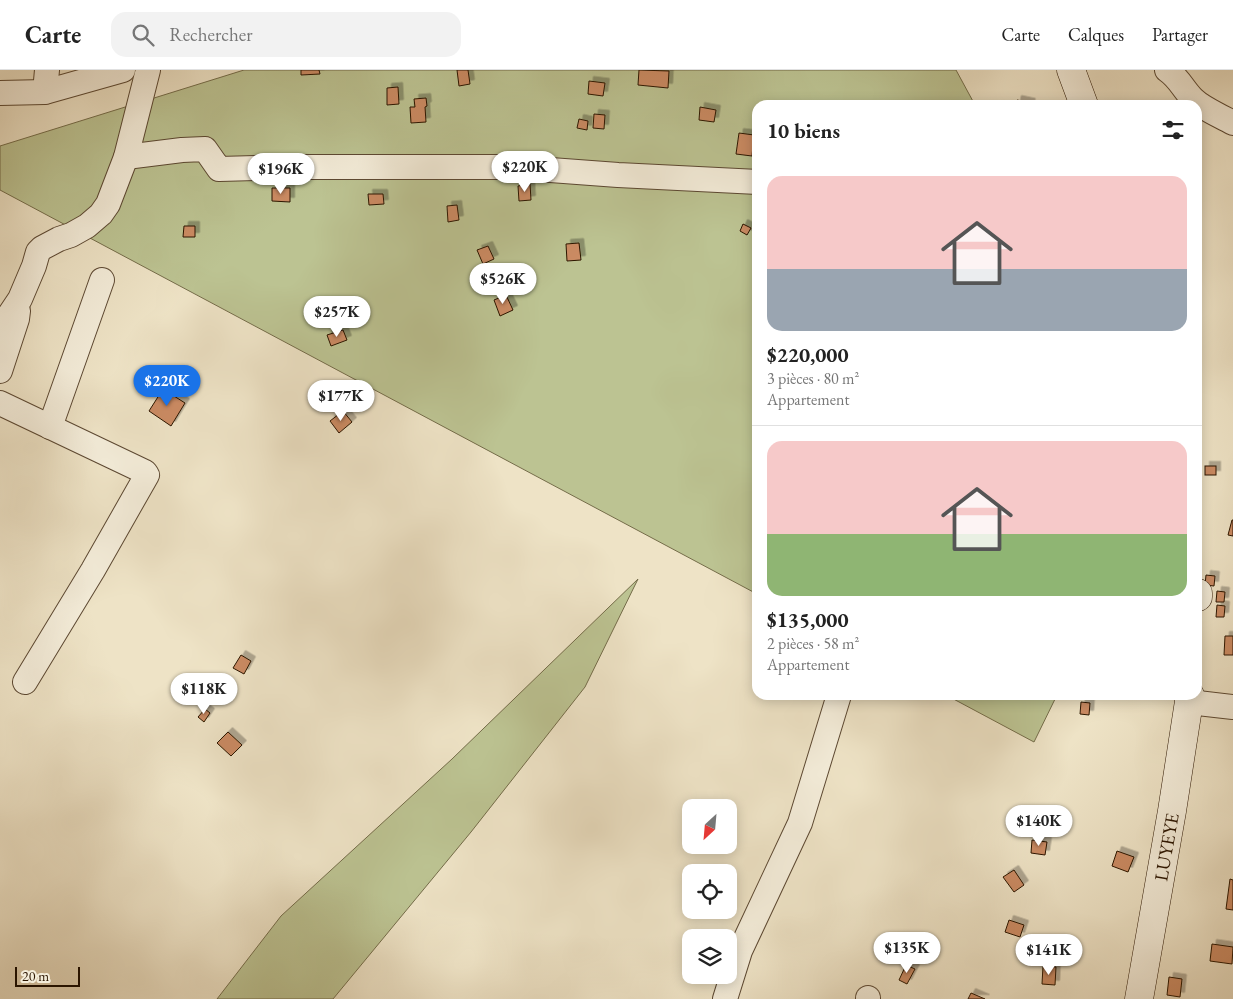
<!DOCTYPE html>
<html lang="fr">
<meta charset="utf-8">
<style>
:root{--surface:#fff;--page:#f2f2f2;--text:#222;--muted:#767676;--line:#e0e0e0;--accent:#1a73e8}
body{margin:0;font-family:"EB Garamond",serif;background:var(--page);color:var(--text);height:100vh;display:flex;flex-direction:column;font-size:19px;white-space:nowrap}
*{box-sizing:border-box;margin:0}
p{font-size:16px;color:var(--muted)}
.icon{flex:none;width:28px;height:28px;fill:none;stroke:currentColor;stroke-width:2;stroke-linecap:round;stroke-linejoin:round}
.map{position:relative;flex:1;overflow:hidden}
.side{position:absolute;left:752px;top:30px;width:450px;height:600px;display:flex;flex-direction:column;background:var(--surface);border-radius:15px;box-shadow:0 2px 12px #0003}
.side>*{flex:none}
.needle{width:32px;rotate:206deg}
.controls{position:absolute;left:682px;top:729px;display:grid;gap:10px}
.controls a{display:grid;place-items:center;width:55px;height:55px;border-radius:10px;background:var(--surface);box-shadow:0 2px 12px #0003;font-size:25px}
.scale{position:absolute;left:15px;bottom:12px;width:65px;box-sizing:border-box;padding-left:5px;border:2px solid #2b1500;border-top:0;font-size:14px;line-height:18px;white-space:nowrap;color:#2b1500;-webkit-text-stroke:4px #f4edda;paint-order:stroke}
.price{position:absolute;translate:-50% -42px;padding:0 11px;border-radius:18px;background:#fff;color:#222;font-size:16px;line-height:32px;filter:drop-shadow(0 1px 2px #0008)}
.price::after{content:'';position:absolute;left:50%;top:30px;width:15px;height:11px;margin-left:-8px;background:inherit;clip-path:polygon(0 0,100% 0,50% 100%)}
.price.active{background:var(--accent);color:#fff}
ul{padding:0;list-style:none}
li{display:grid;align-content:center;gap:10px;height:265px;padding:0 15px}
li+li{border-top:1px solid var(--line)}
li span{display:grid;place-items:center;height:155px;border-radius:15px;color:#555}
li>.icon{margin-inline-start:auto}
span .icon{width:90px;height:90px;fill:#fffc;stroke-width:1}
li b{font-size:21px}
h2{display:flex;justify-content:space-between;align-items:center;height:60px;padding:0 15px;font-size:21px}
header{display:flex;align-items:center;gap:30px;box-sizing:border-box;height:70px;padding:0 25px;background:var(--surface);border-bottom:1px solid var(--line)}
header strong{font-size:24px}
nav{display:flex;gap:28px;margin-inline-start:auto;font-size:18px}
.search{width:350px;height:45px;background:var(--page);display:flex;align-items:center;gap:12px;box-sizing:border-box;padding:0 18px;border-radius:15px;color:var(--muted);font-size:19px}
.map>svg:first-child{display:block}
</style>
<header>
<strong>Carte</strong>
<div class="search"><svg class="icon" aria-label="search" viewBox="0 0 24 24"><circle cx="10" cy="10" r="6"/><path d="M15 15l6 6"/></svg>Rechercher</div>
<nav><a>Carte</a><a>Calques</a><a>Partager</a></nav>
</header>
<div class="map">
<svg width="1233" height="929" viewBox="0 0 1233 929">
<defs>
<filter id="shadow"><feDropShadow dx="4.5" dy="-4.5" stdDeviation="0" flood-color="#0004"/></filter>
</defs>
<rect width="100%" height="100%" fill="#eee3c6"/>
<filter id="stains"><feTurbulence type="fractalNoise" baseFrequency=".004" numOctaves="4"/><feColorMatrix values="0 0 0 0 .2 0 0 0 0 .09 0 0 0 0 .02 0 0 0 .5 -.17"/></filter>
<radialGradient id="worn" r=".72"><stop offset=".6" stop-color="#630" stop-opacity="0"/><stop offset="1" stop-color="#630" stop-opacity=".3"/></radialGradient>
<g fill="#bcc392" stroke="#746c49">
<polygon points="244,0 956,0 975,35 758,35 757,524 0,120 0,76"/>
<polygon points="638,509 585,617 471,762 333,929 217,929 281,846 452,689"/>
<polygon points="946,625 1057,625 1034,672"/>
</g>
<g fill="#cb8b64" stroke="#2b1500" filter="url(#shadow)">
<polygon points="301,0 319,0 320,4 301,5"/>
<polygon points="457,0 468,0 470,14 459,16"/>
<polygon points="639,0 669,1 668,18 638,15"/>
<polygon points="589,11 605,13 603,26 588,24"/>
<polygon points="398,17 399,34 387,35 387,18"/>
<polygon points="426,28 427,36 425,37 426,52 411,53 410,37 415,37 414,29"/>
<polygon points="1017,30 1031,33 1030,35 1016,35"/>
<polygon points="700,37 716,40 714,52 699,50"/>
<polygon points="594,44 605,45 604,59 593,58"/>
<polygon points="579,49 588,51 587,60 577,58"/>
<polygon points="739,63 754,65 752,86 736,84"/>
<polygon points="530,114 531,130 519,131 518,116"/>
<polygon points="272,118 290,118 290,132 272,131"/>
<polygon points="368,124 383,124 384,134 369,135"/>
<polygon points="457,135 459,150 448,152 447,136"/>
<polygon points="757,147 758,147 758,163 754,163"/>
<polygon points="743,154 751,158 747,165 740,161"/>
<polygon points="184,156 195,156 195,167 183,167"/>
<polygon points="579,173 581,190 567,191 566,174"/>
<polygon points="488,176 494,189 483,194 477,180"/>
<polygon points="506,225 513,240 500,246 494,230"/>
<polygon points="343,260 347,270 331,276 327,265"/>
<polygon points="163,319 185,333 171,356 149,341"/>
<polygon points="343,341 352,352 339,363 330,351"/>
<rect x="1205" y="396" width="11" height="9"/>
<polygon points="1232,450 1233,450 1233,466 1228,465"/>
<polygon points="1206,505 1215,506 1214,516 1205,515"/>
<polygon points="1217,521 1225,522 1224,532 1216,532"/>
<polygon points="1217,535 1225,536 1224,547 1216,547"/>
<polygon points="1225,566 1233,566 1233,585 1224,585"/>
<polygon points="241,585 251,591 244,604 233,598"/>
<polygon points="1081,632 1090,633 1089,645 1080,644"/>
<polygon points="205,639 210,643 204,652 198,647"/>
<polygon points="228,662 242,675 231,686 217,673"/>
<polygon points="691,769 691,775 701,775 698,781 688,775"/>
<polygon points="1032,770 1047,772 1045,785 1031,783"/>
<polygon points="1117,781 1134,787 1128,802 1112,796"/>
<polygon points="1014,800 1024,815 1014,822 1003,807"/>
<polygon points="1230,809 1233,810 1233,840 1226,839"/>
<polygon points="1009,850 1024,855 1020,867 1005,862"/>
<polygon points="1212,874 1233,877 1232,894 1210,891"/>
<polygon points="906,895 915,899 907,914 899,910"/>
<polygon points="1043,896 1056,897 1055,915 1042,914"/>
<polygon points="1169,907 1182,909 1180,927 1167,925"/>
<polygon points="971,923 985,929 968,929"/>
</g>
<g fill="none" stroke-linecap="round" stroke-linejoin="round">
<g stroke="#5c4832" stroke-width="26">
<g id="street">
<path d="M1167,0C1179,8 1183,19 1193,29C1203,39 1221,46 1233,53"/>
<polyline points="45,22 47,0"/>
<polyline points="0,23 45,22 123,0"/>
<polyline points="126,87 182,80 205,79 219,99 287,97 510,97 618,105 758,112"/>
<polyline points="0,259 20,229 34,196 38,182 42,178 59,169 71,165 87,156 101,144 108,134 126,87 148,0"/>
<polyline points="0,301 17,249 18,241"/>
<polyline points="0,333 145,402 147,405 93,500 25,612"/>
<polyline points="50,357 102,210"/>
<polyline points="1189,632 1233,637"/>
<polyline points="725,929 740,881 800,753 839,625"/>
<polyline points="868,929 868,928"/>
</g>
</g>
<g stroke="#2b1500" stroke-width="29">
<g id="secondary">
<polyline points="1071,0 1084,35"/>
<polyline points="1198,523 1198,527"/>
<polyline points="1139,929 1172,741 1190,625"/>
</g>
</g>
<use href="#street" stroke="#f4edda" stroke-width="24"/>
<use href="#secondary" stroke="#f4edda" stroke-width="28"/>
</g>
<g text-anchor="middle" stroke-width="5" stroke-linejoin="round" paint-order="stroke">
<g font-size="19" fill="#2b1500" stroke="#f4edda">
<text transform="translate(1166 777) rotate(-80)" y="7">LUYEYE</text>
</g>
</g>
<rect width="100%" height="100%" filter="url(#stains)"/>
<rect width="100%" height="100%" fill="url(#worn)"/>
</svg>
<div class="controls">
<a><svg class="needle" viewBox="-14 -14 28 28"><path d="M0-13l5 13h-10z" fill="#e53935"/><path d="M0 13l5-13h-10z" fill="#767676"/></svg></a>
<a><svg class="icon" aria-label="locate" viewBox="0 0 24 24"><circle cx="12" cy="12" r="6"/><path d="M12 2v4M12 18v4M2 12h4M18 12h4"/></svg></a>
<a><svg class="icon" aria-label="layers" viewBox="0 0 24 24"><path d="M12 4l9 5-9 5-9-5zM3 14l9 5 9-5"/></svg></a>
</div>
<div class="scale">20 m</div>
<b class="price" style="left:525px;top:123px">$220K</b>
<b class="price" style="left:281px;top:125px">$196K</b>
<b class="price" style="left:503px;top:235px">$526K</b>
<b class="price" style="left:337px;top:268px">$257K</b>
<b class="price active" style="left:167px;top:337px">$220K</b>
<b class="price" style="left:341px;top:352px">$177K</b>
<b class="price" style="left:204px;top:645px">$118K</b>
<b class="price" style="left:1039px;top:777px">$140K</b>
<b class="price" style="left:907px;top:904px">$135K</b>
<b class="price" style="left:1049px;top:906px">$141K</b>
<section class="side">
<h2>10 biens<svg class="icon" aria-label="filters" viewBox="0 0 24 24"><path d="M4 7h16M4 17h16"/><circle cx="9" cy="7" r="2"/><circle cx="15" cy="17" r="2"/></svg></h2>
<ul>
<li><span style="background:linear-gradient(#f6c9c9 60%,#9aa5b1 0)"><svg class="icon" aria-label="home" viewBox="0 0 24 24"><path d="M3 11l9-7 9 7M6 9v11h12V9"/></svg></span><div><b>$220,000</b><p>3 pièces · 80 m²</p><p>Appartement</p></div></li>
<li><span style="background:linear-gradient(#f6c9c9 60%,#8fb573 0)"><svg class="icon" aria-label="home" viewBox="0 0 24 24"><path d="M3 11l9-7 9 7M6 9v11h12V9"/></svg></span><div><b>$135,000</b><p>2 pièces · 58 m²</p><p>Appartement</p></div></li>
</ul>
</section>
</div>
